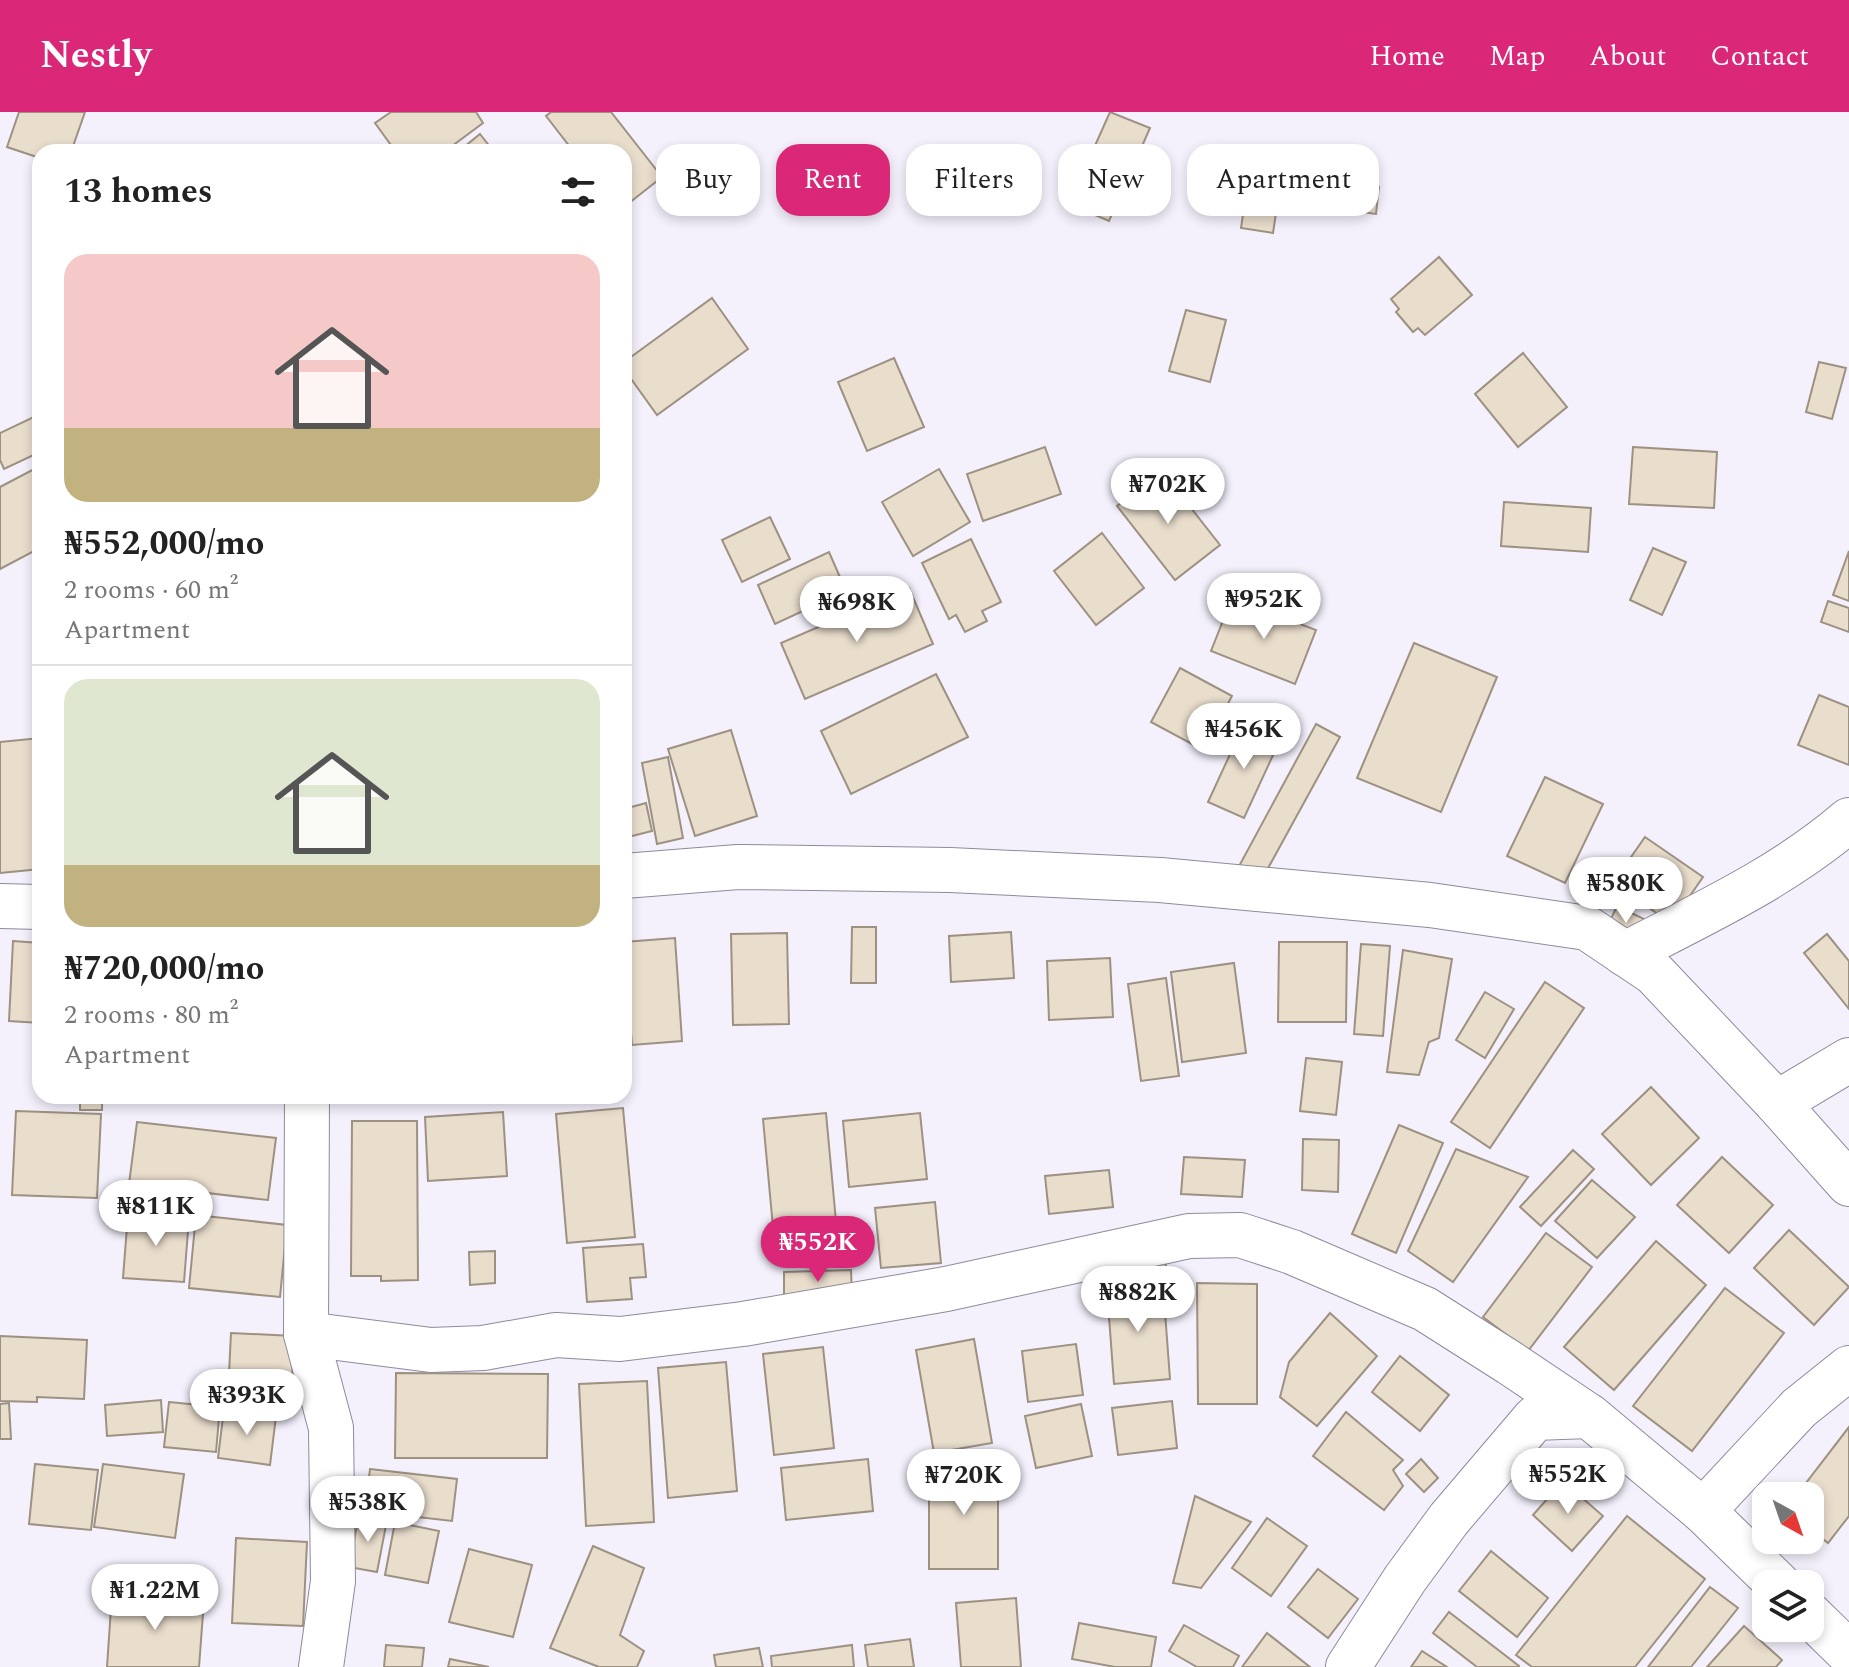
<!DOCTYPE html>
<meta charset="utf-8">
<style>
:root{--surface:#fff;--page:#f2f2f2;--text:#222;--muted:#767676;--line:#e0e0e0;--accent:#db2777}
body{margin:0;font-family:Spectral,serif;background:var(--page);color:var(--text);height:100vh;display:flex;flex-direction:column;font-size:30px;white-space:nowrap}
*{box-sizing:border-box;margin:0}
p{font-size:26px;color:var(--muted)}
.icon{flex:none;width:44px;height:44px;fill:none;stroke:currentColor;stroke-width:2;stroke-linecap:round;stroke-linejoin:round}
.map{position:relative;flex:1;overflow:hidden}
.panel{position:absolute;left:32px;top:32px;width:600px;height:960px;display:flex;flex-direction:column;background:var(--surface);border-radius:24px;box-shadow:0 4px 12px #0003}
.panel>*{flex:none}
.banner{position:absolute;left:656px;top:32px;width:760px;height:72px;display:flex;gap:16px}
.needle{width:52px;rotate:140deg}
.tools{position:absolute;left:1752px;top:1370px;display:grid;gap:16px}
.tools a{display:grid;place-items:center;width:72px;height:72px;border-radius:16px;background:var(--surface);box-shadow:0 4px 12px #0003;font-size:40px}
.price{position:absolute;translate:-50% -68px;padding:0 18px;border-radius:28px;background:#fff;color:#222;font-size:26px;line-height:52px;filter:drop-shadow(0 2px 4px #0008)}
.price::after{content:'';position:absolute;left:50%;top:48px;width:24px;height:18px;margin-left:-12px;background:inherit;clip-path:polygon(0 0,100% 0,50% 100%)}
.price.on{background:var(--accent);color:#fff}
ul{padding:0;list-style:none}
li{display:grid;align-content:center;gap:16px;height:424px;padding:0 32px}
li+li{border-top:2px solid var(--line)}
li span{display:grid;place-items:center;height:248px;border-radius:24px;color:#555}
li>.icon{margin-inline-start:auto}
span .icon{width:144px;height:144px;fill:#fffc;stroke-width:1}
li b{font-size:34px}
h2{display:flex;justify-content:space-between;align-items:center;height:96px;padding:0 32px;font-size:34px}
.tag{padding:0 28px;border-radius:24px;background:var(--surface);box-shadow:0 4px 12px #0003;font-size:28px;line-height:72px}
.tag.on{background:var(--accent);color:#fff}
header{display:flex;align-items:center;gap:48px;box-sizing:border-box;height:112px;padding:0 40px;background:var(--accent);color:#fff}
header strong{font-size:38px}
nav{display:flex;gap:44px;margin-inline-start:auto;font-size:28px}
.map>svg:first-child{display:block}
</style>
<header>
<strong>Nestly</strong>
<nav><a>Home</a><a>Map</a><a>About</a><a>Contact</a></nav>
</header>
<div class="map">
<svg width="1849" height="1555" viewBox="0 0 1849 1555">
<rect width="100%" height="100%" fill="#f4f1fd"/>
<g fill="#e9ddcc" stroke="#9d9182" stroke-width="2">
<polygon points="19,0 85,0 71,40 40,40 40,46 7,35"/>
<polygon points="391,0 476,0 483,11 444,40 396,40 375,11"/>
<polygon points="551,0 611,0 662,65 624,95 624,40 574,40 546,4"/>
<polygon points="1110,0 1150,16 1109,109 1069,92"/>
<polygon points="480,22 494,40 458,40"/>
<polygon points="1325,69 1379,75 1376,102 1322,95"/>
<polygon points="1247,76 1279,81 1273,121 1241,116"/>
<polygon points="1439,145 1472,183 1425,223 1418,216 1413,220 1396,200 1399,197 1391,187"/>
<polygon points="712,186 748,237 657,303 624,257 624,250"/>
<polygon points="1186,198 1226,208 1210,270 1169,259"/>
<polygon points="1523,241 1567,295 1518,335 1475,282"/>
<polygon points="894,246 924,315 867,339 838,270"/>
<polygon points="1819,250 1846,256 1832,307 1806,300"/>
<polygon points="40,302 40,340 4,357 0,348 0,321"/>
<polygon points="1045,335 1061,382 983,409 967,362"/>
<polygon points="1633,335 1717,340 1714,396 1629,392"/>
<polygon points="40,354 40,436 0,457 0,375"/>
<polygon points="939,357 970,410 913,444 882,390"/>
<polygon points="1162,359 1220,433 1175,468 1117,394"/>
<polygon points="1504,390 1591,396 1588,440 1501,434"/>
<polygon points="770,405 790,447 742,470 722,428"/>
<polygon points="1102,421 1144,476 1096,513 1054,459"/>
<polygon points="971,427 1001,490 982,499 987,509 965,520 956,503 949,507 922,451"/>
<polygon points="1653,436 1686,450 1662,503 1630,488"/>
<polygon points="1849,439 1849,489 1833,483"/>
<polygon points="829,440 846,479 775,512 758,473"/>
<polygon points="909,476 933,532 805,587 781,531"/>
<polygon points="1232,486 1316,518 1295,572 1211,539"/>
<polygon points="1828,489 1849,496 1849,520 1821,510"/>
<polygon points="1414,531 1497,565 1441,700 1357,666"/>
<polygon points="1180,556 1232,584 1203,638 1151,610"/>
<polygon points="936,562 968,625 851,682 821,619"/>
<polygon points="1819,583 1849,595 1849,653 1798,633"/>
<polygon points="1244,612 1280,628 1244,706 1208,690"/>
<polygon points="1316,612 1340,625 1261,769 1238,756"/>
<polygon points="731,618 757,704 695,724 668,637"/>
<polygon points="40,626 40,757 0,761 0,630"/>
<polygon points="668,645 683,726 657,732 642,651"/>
<polygon points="1545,665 1603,692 1565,771 1507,744"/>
<polygon points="646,691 652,719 624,726 624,697"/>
<polygon points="1645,725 1703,765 1671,811 1613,771"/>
<polygon points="1617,794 1646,808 1634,832 1606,817"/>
<polygon points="852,815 876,815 876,871 851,871"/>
<polygon points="1011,820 1014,866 951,870 949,824"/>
<polygon points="787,821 789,912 733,913 731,822"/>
<polygon points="1827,822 1849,849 1849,897 1804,841"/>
<polygon points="675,826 682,929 632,933 624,830"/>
<polygon points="13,829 40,831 40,911 9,909"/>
<polygon points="1279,830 1347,830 1346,910 1278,910"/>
<polygon points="1361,832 1390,834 1383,924 1354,922"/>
<polygon points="1403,838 1452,847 1439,926 1429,930 1419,963 1387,960"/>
<polygon points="1110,846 1113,905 1049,908 1047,849"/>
<polygon points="1234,851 1246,941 1182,950 1171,860"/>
<polygon points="1166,866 1179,964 1141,969 1128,872"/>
<polygon points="1545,870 1584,896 1490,1036 1451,1010"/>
<polygon points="1485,880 1514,897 1485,946 1456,928"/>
<polygon points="1306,946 1342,950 1336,1003 1300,999"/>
<polygon points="1651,975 1699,1026 1651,1073 1602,1022"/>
<rect x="80" y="984" width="22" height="14"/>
<polygon points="194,984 283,984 283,989 194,986"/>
<polygon points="623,996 635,1125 567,1131 556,1002"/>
<polygon points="16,999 101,1002 97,1086 12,1083"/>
<polygon points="503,1000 507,1064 428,1069 425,1005"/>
<polygon points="826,1001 839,1142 776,1148 763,1007"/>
<polygon points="920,1001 927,1067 849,1075 843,1009"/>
<polygon points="352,1009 417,1009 418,1168 381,1169 381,1164 351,1164"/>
<polygon points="137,1010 276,1026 268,1088 129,1072"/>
<polygon points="1399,1013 1443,1031 1396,1141 1352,1122"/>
<polygon points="1303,1027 1339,1028 1338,1080 1302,1078"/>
<polygon points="1456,1037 1528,1065 1453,1170 1408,1139"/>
<polygon points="1573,1038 1594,1057 1541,1114 1520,1095"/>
<polygon points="1184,1045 1245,1048 1242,1085 1181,1082"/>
<polygon points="1722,1045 1773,1093 1729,1141 1677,1093"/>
<polygon points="1109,1058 1113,1095 1049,1102 1045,1064"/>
<polygon points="1592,1068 1635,1105 1597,1146 1555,1109"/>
<polygon points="935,1090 941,1151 881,1156 875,1096"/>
<polygon points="128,1102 189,1106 184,1170 123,1166"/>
<polygon points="196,1103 287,1113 280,1185 189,1176"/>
<polygon points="1789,1118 1849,1175 1814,1213 1754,1156"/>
<polygon points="1546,1121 1592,1155 1528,1239 1483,1205"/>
<polygon points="1656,1129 1706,1173 1614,1278 1564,1235"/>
<polygon points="643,1132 646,1165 630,1166 632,1187 587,1190 583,1136"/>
<polygon points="495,1139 495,1171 470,1173 469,1140"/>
<polygon points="1165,1143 1167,1167 1119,1171 1117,1147"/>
<polygon points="851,1158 852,1183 784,1185 784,1160"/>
<polygon points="1197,1171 1257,1172 1257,1292 1198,1292"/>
<polygon points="1163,1173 1170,1267 1114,1272 1107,1178"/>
<polygon points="1725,1176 1784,1221 1692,1339 1633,1294"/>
<polygon points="1330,1201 1377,1244 1317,1314 1280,1285 1289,1250"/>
<polygon points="231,1221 294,1224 291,1286 228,1282"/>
<polygon points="0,1224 87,1228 84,1287 37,1285 37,1290 0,1289"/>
<polygon points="974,1227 992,1331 934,1341 916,1238"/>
<polygon points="1076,1232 1083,1283 1028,1290 1022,1239"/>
<polygon points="823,1235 834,1336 774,1343 763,1242"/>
<polygon points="1400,1244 1449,1283 1420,1319 1372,1280"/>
<polygon points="726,1250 737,1379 668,1386 658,1256"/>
<polygon points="396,1261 548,1262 547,1346 395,1346"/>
<polygon points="647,1269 654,1410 586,1414 579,1272"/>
<polygon points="161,1288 163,1320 107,1324 105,1293"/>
<polygon points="1172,1289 1177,1336 1118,1343 1112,1296"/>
<polygon points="169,1290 220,1295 216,1340 164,1335"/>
<polygon points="9,1291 11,1327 0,1327 0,1292"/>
<polygon points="1081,1292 1092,1344 1036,1356 1025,1304"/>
<polygon points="224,1297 276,1304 270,1353 218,1346"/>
<polygon points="1346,1300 1403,1348 1393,1358 1403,1374 1384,1398 1313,1344"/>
<polygon points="1849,1315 1849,1404 1828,1431 1810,1417 1810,1384 1796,1384"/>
<polygon points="868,1347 873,1399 786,1408 781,1356"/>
<polygon points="1421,1347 1438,1366 1424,1380 1406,1362"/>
<polygon points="35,1352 98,1358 91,1418 29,1412"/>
<polygon points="103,1352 184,1362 175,1426 94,1415"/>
<rect x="929" y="1353" width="69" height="104"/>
<polygon points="370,1357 457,1367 452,1409 365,1399"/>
<polygon points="1563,1369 1603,1404 1572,1439 1533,1403"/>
<polygon points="1195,1384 1251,1410 1201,1476 1173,1471"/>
<polygon points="359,1403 387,1408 377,1460 349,1455"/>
<polygon points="1627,1404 1705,1467 1635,1555 1532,1555 1516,1543"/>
<polygon points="1267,1406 1307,1434 1271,1484 1232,1456"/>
<polygon points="395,1410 439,1419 428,1471 385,1463"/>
<polygon points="236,1426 307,1430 303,1514 232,1511"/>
<polygon points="593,1434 644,1456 620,1523 644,1539 637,1555 599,1555 550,1536"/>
<polygon points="469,1437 532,1453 513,1525 449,1510"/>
<polygon points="1491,1439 1548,1486 1517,1525 1459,1479"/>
<polygon points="1318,1457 1358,1487 1328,1526 1288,1495"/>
<polygon points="1710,1475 1738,1496 1691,1555 1648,1555"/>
<polygon points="112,1481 204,1488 199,1555 107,1555"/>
<polygon points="1016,1486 1021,1555 961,1555 956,1491"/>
<polygon points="1449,1500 1519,1554 1519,1555 1477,1555 1433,1521"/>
<polygon points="1079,1511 1156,1525 1151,1555 1115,1555 1072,1547"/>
<polygon points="1184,1513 1239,1544 1233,1555 1197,1555 1169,1539"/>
<polygon points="1744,1514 1782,1548 1776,1555 1707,1555"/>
<polygon points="1267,1521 1310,1555 1242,1555"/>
<polygon points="910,1527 914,1555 868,1555 865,1533"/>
<polygon points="386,1533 424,1536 422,1555 384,1555"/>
<polygon points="852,1533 854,1555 772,1555 771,1544"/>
<polygon points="759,1536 763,1555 716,1555 714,1543"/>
<polygon points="1422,1539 1447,1555 1411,1555"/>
<polygon points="450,1547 489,1555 448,1555"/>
</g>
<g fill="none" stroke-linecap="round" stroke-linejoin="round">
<g stroke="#8f8a9c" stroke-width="46">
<g id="minor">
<polyline points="624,764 738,755 950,758 1160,768 1430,793 1587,816 1654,861 1777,991 1849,1072"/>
<polyline points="0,794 40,795"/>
<path d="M1625,842C1702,802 1783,765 1849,708"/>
<polyline points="307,984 306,1222 331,1316 333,1469 321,1555"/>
<polyline points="1777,991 1849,948"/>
<polyline points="306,1222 431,1238 483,1236 556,1223 620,1227 743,1212 946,1177 1189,1124 1240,1123 1292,1140 1425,1197 1510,1251 1589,1304 1703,1399 1778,1472"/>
<polyline points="1703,1399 1799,1296 1849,1256"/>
<polyline points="1810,1503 1849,1541"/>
<polyline points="1348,1555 1405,1467 1449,1407 1535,1306 1589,1304"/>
</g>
</g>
<use href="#minor" stroke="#fff" stroke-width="44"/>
</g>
</svg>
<div class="tools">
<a><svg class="needle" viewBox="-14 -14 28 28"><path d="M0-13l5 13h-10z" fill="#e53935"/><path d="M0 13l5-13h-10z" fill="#767676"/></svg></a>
<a><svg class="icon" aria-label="layers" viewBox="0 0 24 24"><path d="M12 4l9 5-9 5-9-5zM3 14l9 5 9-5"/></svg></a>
</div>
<b class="price" style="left:1168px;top:414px">₦702K</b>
<b class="price" style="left:1264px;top:529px">₦952K</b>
<b class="price" style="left:857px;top:532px">₦698K</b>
<b class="price" style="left:1244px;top:659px">₦456K</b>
<b class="price" style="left:1626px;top:813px">₦580K</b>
<b class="price" style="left:156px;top:1136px">₦811K</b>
<b class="price on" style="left:818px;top:1172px">₦552K</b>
<b class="price" style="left:1138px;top:1222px">₦882K</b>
<b class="price" style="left:247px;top:1325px">₦393K</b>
<b class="price" style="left:1568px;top:1404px">₦552K</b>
<b class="price" style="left:964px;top:1405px">₦720K</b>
<b class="price" style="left:368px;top:1432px">₦538K</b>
<b class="price" style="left:155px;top:1520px">₦1.22M</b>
<div class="banner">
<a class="tag">Buy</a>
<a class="tag on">Rent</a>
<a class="tag">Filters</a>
<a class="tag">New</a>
<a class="tag">Apartment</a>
</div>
<section class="panel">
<h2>13 homes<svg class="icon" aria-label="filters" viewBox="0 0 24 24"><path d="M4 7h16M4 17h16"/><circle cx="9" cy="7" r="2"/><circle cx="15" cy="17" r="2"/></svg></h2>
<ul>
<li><span style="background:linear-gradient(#f6c9c9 70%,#c2b280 0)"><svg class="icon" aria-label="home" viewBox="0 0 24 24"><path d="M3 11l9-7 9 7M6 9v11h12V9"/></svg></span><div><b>₦552,000/mo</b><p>2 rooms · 60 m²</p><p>Apartment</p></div></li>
<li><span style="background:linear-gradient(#dfe7d0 75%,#c2b280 0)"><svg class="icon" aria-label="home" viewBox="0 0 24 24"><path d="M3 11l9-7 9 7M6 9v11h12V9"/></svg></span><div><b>₦720,000/mo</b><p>2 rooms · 80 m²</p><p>Apartment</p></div></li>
</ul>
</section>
</div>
